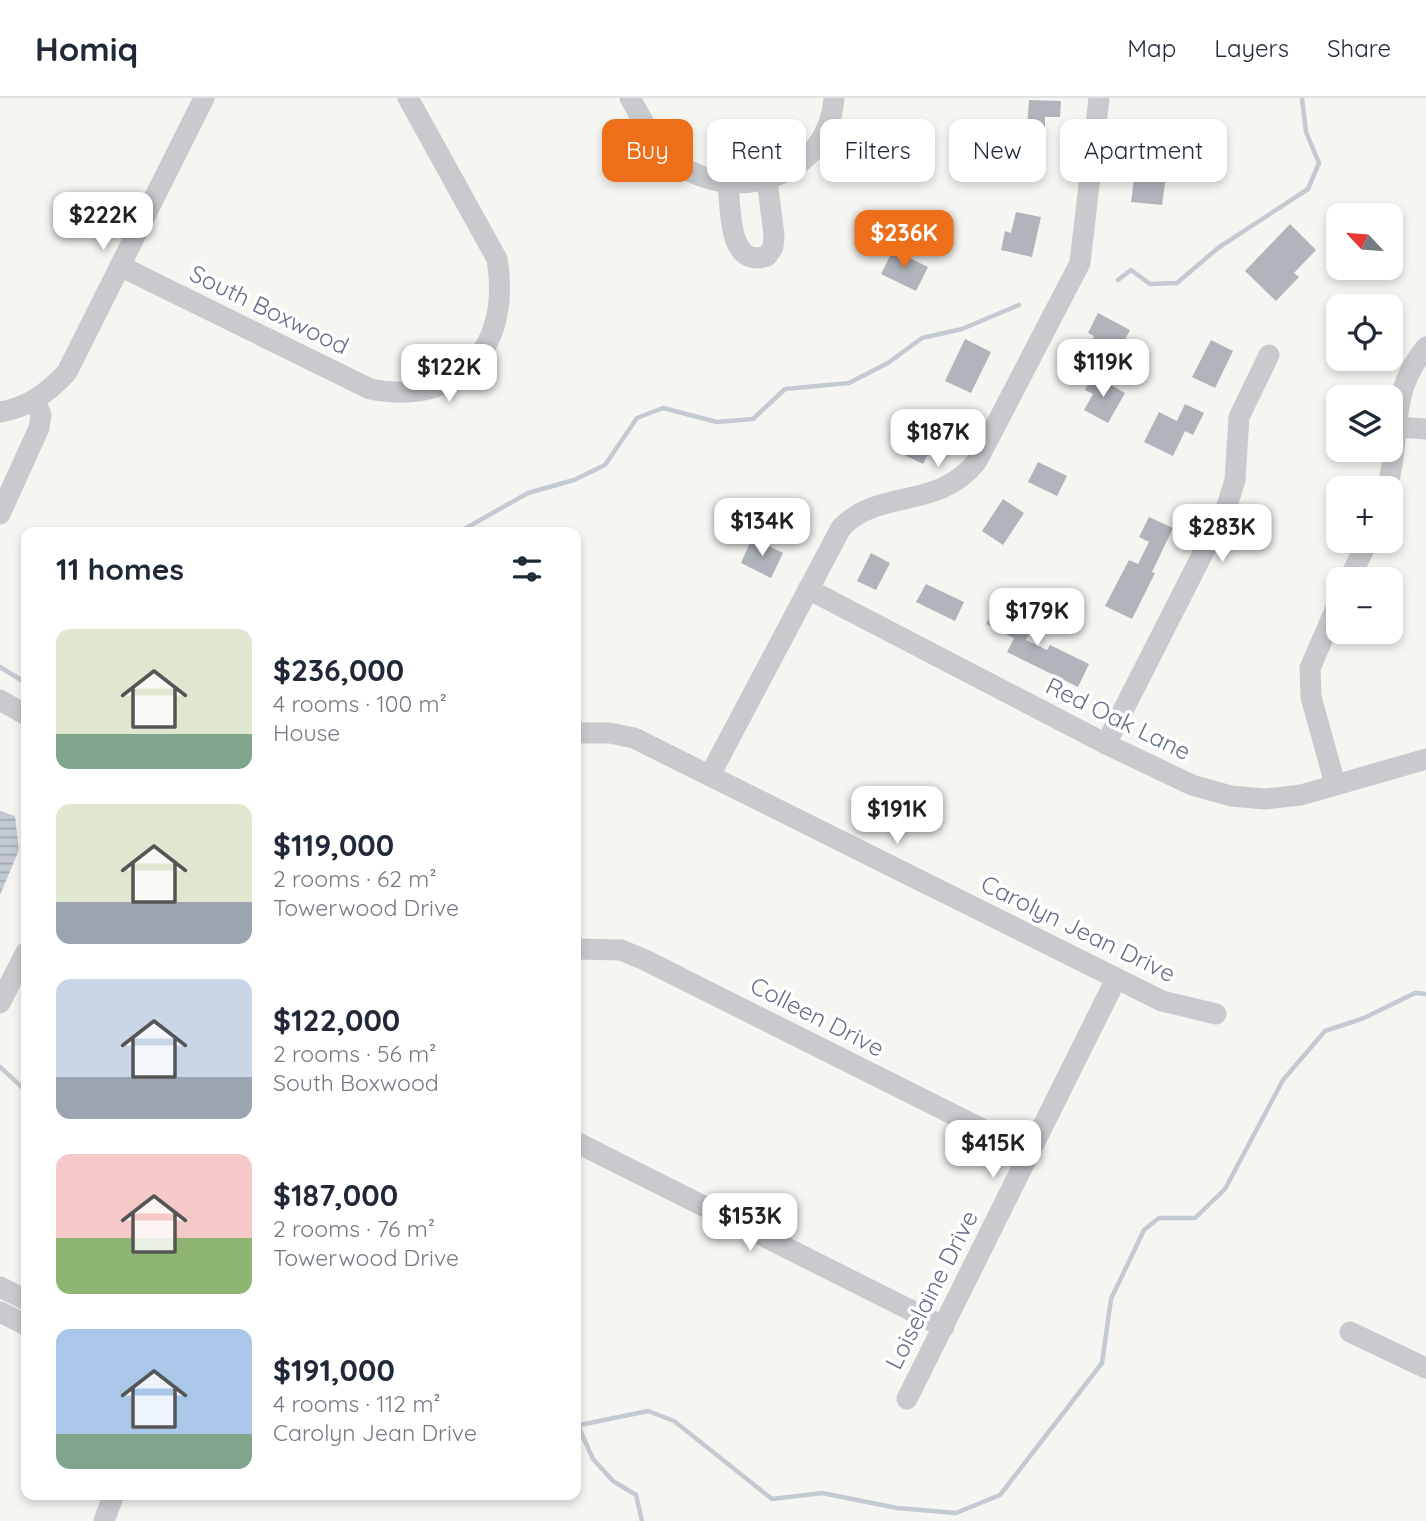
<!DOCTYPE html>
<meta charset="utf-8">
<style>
:root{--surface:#fff;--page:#f2f2f3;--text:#1f2937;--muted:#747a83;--line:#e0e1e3;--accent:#ed6f1a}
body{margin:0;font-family:Quicksand,sans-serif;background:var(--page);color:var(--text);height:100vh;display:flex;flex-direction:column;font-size:26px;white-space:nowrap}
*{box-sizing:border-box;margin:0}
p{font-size:23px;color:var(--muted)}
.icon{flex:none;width:38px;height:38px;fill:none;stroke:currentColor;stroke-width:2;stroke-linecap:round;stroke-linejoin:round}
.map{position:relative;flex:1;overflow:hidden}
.details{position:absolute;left:21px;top:429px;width:560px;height:973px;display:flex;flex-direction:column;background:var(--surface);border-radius:14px;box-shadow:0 4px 10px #0003}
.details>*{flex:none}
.banner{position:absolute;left:602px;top:21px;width:665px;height:63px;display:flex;gap:14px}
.needle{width:46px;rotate:296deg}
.fabs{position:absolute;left:1326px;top:105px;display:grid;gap:14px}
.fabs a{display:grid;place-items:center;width:77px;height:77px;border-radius:14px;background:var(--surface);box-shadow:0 4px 10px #0003;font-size:35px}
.price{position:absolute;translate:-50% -60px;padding:0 16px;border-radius:14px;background:#fff;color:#222;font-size:23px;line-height:46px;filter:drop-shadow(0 2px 4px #0008)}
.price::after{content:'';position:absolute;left:50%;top:42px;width:21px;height:16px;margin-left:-10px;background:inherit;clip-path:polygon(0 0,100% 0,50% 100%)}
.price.active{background:var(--accent);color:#fff}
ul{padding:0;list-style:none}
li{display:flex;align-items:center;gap:21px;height:175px;padding:0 35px}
li span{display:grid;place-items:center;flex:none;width:196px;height:140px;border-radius:14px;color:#555}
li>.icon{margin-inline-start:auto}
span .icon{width:84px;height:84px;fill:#fffc;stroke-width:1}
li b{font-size:30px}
h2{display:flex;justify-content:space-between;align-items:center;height:84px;padding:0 35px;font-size:30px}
.pill{padding:0 24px;border-radius:14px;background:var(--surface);box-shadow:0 4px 10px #0003;font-size:24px;line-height:63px}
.pill.active{background:var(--accent);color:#fff}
header{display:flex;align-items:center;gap:42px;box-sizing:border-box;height:98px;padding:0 35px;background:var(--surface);border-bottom:2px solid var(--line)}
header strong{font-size:33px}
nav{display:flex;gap:38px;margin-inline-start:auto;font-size:24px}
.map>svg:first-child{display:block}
</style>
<header>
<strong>Homiq</strong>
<nav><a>Map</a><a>Layers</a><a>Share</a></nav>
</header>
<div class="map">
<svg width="1426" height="1423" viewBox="0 0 1426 1423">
<defs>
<pattern id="water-rules" width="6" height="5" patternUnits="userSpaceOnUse" patternTransform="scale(1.75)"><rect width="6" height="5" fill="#c3cad2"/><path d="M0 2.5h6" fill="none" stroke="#a2a8b0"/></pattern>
</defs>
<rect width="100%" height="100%" fill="#f5f6f2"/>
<polygon fill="url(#water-rules)" points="0,713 15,718 19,752 0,797"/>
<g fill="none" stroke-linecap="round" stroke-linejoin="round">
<g stroke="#c3cad2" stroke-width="4.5">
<polyline points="1118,182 1131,172 1150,186 1177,185 1218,150 1308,91 1319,65 1306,34 1302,0"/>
<polyline points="459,434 528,395 574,382 605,367 637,320 663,310 717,324 753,321 785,291 849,285 888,265 922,240 962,231 1019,207"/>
<polyline points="0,569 26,585"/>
<polyline points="0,969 26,993"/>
<polyline points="576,1323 593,1361 613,1383 636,1397 642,1423"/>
<polyline points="580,1327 648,1313 674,1323 772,1401 822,1395 897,1410 956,1415 1000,1397 1102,1265 1111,1201 1144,1132 1159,1120 1195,1120 1225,1091 1283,982 1325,933 1364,920 1415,895 1426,896"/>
</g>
</g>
<g fill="#b0b5bc">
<polygon points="1029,2 1061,3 1060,19 1045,19 1045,31 1027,30"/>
<polygon points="1136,67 1167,71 1162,107 1131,104"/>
<polygon points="1016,114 1041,119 1032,159 1001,152 1005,133 1011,135"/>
<polygon points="1290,126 1316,152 1294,175 1299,179 1276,203 1245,173"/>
<polygon points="893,152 928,169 916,193 881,176"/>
<polygon points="1098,215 1130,232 1115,261 1089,248 1094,238 1088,235"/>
<polygon points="965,241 991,254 971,295 945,283"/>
<polygon points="1211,242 1233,253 1215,290 1192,279"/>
<polygon points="1093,277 1125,295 1108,325 1084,312 1093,296 1085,292"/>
<polygon points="1185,306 1204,315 1193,337 1185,333 1173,358 1144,344 1159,314 1177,323"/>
<polygon points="907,326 936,341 923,366 894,352"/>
<polygon points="1038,364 1067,378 1057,398 1028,384"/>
<polygon points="1003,401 1024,415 1003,447 982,433"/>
<polygon points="1149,419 1173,430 1152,474 1155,475 1132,521 1105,508 1129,462 1138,466 1149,444 1139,439"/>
<polygon points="752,440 783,455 771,480 741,465"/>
<polygon points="871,455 890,465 876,492 857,483"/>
<polygon points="926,486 964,504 955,523 916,504"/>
<polygon points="996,507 1034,526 1026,542 1047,552 1050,547 1089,566 1078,589 1007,554 1014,540 986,526"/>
</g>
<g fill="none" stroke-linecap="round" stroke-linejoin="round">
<g stroke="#c8cace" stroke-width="21">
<path d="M630,0C643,22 654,50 676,65C736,107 828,80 834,0"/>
<path d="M728,87C731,112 728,171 767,158L773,149L774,137L767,82"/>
<path d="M120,168L370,291C460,309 512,248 497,161L408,0"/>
<path d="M0,314C27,310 49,294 67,274L204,0"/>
<polyline points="1395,329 1426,331"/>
<path d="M1387,390C1403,335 1386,299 1426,249"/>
<polyline points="0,416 39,330 41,317 35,302"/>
<polyline points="1349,481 1368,443"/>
<polyline points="808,491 1106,646 1192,687 1231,698 1265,701 1301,697 1426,661"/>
<polyline points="0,602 26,617"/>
<polyline points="576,635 610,635 634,640 1162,903 1216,916"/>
<polyline points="1106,646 1227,408 1235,382 1239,319 1269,257"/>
<path d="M710,677L841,430C878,390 938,413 977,363L1080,165L1099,0"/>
<polyline points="1335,686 1311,599 1310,570 1339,503"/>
<polyline points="576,851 621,852 645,862 1030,1055"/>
<polyline points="0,905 26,854"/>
<polyline points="576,1044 944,1229"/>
<polyline points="0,1189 26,1202"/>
<polyline points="0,1214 26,1227"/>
<polyline points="1350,1234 1426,1270"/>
<polyline points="907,1301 1116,881"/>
<polyline points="104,1423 114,1396"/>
</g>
</g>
<g text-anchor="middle" stroke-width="7" stroke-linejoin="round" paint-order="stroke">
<g font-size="24" fill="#637085" stroke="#fff">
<text transform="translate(269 212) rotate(26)" y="8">South Boxwood</text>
<text transform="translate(1118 621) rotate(26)" y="8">Red Oak Lane</text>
<text transform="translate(1078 831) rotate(26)" y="8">Carolyn Jean Drive</text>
<text transform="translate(817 919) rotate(27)" y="8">Colleen Drive</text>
<text transform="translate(932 1192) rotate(-63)" y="8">Loiselaine Drive</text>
</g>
</g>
</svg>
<div class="fabs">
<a><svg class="needle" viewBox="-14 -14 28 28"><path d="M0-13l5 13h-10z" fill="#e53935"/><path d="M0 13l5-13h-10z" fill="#747a83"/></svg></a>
<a><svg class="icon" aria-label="locate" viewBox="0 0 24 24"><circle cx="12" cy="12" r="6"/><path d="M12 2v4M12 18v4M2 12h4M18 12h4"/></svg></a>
<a><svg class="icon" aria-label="layers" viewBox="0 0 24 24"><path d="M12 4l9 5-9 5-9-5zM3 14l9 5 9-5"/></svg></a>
<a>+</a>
<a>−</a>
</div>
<b class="price" style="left:103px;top:154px">$222K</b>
<b class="price active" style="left:904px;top:172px">$236K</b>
<b class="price" style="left:1103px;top:301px">$119K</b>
<b class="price" style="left:449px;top:306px">$122K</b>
<b class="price" style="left:938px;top:371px">$187K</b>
<b class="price" style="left:762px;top:460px">$134K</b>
<b class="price" style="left:1222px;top:466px">$283K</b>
<b class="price" style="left:1037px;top:550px">$179K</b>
<b class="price" style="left:897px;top:748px">$191K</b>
<b class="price" style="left:993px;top:1082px">$415K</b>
<b class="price" style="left:750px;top:1155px">$153K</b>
<div class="banner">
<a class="pill active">Buy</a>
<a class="pill">Rent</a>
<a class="pill">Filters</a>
<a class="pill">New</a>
<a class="pill">Apartment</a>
</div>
<section class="details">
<h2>11 homes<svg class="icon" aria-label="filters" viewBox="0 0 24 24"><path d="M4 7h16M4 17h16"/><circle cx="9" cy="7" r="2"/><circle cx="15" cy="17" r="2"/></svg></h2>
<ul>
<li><span style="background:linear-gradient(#dfe7d0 75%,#7fa58c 0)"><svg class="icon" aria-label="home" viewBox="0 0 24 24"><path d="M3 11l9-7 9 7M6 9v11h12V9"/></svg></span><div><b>$236,000</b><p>4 rooms · 100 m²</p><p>House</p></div></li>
<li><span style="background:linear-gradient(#dfe7d0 70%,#9aa5b1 0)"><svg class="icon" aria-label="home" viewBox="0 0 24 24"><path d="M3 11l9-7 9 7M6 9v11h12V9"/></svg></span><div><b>$119,000</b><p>2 rooms · 62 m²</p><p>Towerwood Drive</p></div></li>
<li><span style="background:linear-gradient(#c9d6e8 70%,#9aa5b1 0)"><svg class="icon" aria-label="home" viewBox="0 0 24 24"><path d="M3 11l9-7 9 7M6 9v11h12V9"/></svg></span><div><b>$122,000</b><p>2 rooms · 56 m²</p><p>South Boxwood</p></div></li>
<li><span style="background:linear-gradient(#f6c9c9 60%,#8fb573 0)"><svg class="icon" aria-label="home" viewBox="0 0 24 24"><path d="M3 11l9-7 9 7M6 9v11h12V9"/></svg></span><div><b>$187,000</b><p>2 rooms · 76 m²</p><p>Towerwood Drive</p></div></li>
<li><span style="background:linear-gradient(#a9c7e8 75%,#7fa58c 0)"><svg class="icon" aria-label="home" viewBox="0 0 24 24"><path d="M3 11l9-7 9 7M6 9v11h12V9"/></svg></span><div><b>$191,000</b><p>4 rooms · 112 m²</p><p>Carolyn Jean Drive</p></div></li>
</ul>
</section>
</div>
